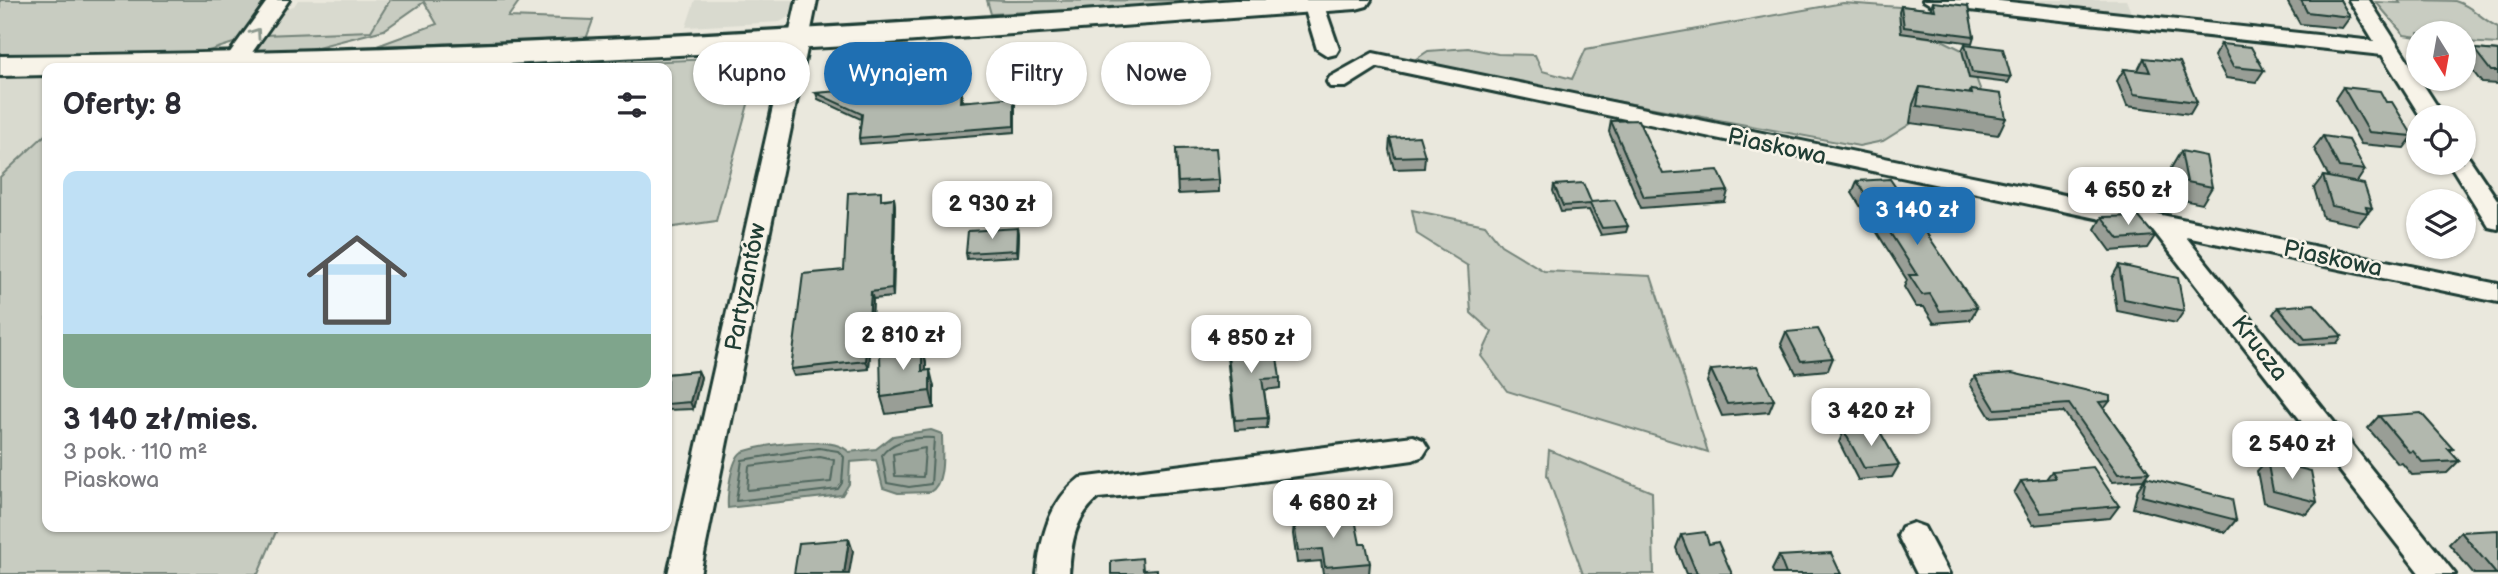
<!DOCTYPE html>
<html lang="pl">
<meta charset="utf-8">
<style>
:root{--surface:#fff;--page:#f7f7f7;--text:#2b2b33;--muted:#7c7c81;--line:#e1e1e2;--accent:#1f6fb2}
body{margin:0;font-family:"Balsamiq Sans",sans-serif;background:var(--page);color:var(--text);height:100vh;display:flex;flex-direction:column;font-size:26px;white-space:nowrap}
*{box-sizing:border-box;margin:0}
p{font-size:23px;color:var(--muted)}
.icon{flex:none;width:38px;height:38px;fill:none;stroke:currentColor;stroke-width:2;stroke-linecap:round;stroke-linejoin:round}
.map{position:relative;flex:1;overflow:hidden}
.drawer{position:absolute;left:42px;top:63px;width:630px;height:469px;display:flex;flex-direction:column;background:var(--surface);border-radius:14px;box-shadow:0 2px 5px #0004}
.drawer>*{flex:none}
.guide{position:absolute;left:693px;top:42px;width:665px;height:63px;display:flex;gap:14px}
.needle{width:46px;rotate:169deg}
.buttons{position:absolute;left:2406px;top:21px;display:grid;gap:14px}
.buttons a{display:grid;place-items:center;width:70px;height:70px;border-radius:50%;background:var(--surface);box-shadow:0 2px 5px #0004;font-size:35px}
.price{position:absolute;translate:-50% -60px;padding:0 16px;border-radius:14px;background:#fff;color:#222;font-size:23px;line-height:46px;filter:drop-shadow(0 2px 4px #0008)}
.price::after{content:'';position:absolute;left:50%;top:42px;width:21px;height:16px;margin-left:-10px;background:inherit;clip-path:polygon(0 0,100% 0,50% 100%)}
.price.selected{background:var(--accent);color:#fff}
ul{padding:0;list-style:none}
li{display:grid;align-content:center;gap:14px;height:371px;padding:0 21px}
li+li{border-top:2px solid var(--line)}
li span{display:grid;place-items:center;height:217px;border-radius:14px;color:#555}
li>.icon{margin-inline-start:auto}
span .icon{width:126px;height:126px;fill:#fffc;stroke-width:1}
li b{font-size:30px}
h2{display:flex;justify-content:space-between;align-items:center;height:84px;padding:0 21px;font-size:30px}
.chip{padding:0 24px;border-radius:32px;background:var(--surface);box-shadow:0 2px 5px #0004;font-size:24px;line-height:63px}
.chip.selected{background:var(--accent);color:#fff}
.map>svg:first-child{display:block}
</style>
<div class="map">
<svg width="2498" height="574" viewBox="0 0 2498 574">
<rect width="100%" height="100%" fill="#eae8dd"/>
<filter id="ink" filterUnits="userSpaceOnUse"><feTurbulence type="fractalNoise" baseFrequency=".0143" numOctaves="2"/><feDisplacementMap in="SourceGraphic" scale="14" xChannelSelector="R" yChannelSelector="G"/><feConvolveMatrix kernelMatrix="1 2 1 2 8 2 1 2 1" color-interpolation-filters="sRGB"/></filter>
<g filter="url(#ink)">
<g fill="#d9dacf">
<polygon points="298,0 390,0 371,31 263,35 280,10 294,6"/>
<polygon points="695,0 794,0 790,16 780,22 686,27"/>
<polygon points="2014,0 2126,0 2132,15 2014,2"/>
<polygon points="0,66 78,66 47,68 47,87 44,89 47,133 0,177"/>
</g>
<g fill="#c8ccc1" stroke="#74847a" stroke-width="2">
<polygon points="0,0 271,0 243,40 193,56 0,54"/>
<polygon points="390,0 520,0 508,17 593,20 586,39 377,46 437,24 424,2 384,30 290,54 252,51 263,35 371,31"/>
<polygon points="987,0 1007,1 1181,0 1179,4 991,14"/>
<path d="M2398,0C2415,0 2439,0 2455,1C2473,6 2482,20 2498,27V44L2464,42V33H2418V37L2404,35L2376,2L2400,3Z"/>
<polygon points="1843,3 1929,9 1919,18 1918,36 1940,39 1966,52 1987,107 1928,113 1883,141 1859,146 1410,63 1428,51 1468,48 1498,54 1535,55 1542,71 1572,79 1586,49"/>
<polygon points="761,57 716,221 667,228 667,68 497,68"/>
<polygon points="47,133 47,527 278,527 258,574 0,574 0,177"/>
<polygon points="1412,210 1485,225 1501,245 1544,271 1651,276 1708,452 1507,391 1481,356 1492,332 1471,313 1468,266 1417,234"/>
<polygon points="1549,450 1652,492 1654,574 1583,574 1547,475"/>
</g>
<g fill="#9ca69c" stroke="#6a7c72" stroke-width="2">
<polygon points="1027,51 1030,58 1029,81 1017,85 996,81 992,63 998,56"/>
<path d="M931,430L942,434C942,451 946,483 930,492L898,493L883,488L876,460L850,462L849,484L842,495L728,508C727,495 731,459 742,452C766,444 832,434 849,452L876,449L893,436Z"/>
</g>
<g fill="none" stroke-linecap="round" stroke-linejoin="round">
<g stroke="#51675e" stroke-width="2">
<circle cx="1012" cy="69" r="12"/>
<path d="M934,438L931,484L909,487L887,483L882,455C894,439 915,437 934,438Z"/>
<polygon points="819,448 838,451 844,457 842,483 838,489 736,501 742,460"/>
<polygon points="925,448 923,477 895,476 893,454"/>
<polygon points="820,457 834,460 831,482 747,490 749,466"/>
</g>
<g stroke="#1f3d34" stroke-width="6">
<g id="minor">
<polygon points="268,0 289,0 241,68 223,68 221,65"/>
<polygon points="797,0 817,0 700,574 668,574"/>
<polygon points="1302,0 1322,0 1339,49 1336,54 1328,56 1317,49"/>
<polygon points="1923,0 1991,0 2374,41 2349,0 2369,0 2444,117 2421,117 2382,55 1933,6"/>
<polygon points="1373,53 2498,284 2498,302 2186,237 2455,574 2420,574 2153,230 1378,67 1346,87 1330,87 1327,82 1330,77"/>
<polygon points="2464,156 2469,158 2498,201 2498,229 2489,227 2449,163 2464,163"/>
<path d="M1413,436L1423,440L1428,448L1423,456L1413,460L1226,486L1098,498C1074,518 1071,545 1069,574H1037C1041,537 1049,502 1080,478Z"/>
<polygon points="1913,523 1924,527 1949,574 1917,574 1898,536 1902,527"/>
</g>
</g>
<g stroke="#1f3d34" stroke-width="6">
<path id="secondary" d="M1235,0H1371L1367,6L1356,9L848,46L509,64L394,68H47V75L0,76V56C412,53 823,31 1235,0Z"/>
</g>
<use href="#minor" fill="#f7f3e8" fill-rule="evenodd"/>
<use href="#secondary" fill="#f7f3e8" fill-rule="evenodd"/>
</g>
<g fill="#999e96" stroke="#1f3d34" stroke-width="2">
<polygon points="2290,0 2340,0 2350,17 2342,28 2300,24 2288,3"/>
<polygon points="1933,2 1974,36 1972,43 1901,33 1899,12 1901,6 1931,10 1931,8"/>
<polygon points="1965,44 2011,77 2008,83 1969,78 1962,50"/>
<polygon points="2221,44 2264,70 2256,82 2226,78 2214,56"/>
<polygon points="2474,49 2498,51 2498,84 2482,83 2465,61"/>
<polygon points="2144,58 2197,102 2190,114 2127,106 2117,81 2124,69 2138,71 2138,70"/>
<polygon points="1920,87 1969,94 1971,90 2006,118 1998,135 1910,123 1913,104"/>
<polygon points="2343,87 2386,102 2413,136 2404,148 2361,144 2335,99"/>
<polygon points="961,88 962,101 1015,104 1015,132 860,144 859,138 861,119 818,99 816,93 935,90"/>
<polygon points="1611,121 1663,174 1728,191 1725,202 1641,208 1609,132"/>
<polygon points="2323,136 2365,170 2357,182 2372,208 2358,225 2323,218 2314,188 2323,176 2329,177 2314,148"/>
<polygon points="1390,138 1425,156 1424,168 1394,169 1389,150"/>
<polygon points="1176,149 1219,180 1219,192 1178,194"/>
<polygon points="2181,151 2212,187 2202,204 2177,199 2171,168"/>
<polygon points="1857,181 1977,308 1970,320 1934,323 1924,307 1916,307 1904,287 1907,280 1852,193"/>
<polygon points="1554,185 1591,202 1628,226 1626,232 1601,235 1589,210 1561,212 1553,191"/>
<polygon points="894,198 895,206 893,297 873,299 869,369 794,376 791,369 883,199"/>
<polygon points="2102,217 2155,236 2147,248 2111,251 2095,229"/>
<polygon points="1018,228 1019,234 1018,256 967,259 966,253"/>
<polygon points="2119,265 2184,311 2176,323 2117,311 2112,278"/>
<polygon points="2278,307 2342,336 2337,343 2300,345 2273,314"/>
<polygon points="1786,332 1833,358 1828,370 1796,373 1781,344"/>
<polygon points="1226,337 1280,378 1280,388 1264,390 1268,418 1267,428 1235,430 1226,347"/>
<polygon points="922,346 926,363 926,371 934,387 934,408 886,414 881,397"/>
<polygon points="1711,370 1774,400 1769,412 1722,416 1707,382"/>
<polygon points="698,371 701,377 693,409 667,410 667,374"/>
<polygon points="1975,376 2110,401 2104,409 2149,472 2143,480 2112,482 2064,412 1990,417 1970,384"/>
<polygon points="2379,416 2453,449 2450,451 2459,461 2447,473 2412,475 2402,463 2398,464 2368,428"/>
<polygon points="1844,431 1899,465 1892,477 1858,480 1839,442"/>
<polygon points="2267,460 2317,502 2306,514 2263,502 2257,471"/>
<polygon points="2052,471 2119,506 2110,518 2033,525 2014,493 2021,481 2046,479"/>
<polygon points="2146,477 2236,520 2226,532 2133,508 2138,489"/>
<polygon points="1317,516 1360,544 1370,563 1369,574 1323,574 1321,561 1297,563 1293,534 1294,522 1317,520"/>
<polygon points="2461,532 2498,574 2474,574 2449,544"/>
<polygon points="1681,535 1709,544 1732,574 1686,574 1676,548"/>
<polygon points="1779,556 1841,574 1774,574 1772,570"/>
</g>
<g fill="#7d817a" stroke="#1f3d34" stroke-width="2">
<polygon points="894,198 895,206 893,297 892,289"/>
<polygon points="1018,228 1019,234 1018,256 1017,250"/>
<polygon points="871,292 873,299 869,369 866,361"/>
<polygon points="922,346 926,363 926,388 922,371"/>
<polygon points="930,370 934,387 934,408 930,391"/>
<polygon points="698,371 701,377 693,409 690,402"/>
<polygon points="849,539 853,551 849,574 844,574"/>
</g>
<g fill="#b2b8ae" stroke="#1f3d34" stroke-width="2">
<polygon points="2301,0 2340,0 2350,17 2307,12"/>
<polygon points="1933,2 1968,6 1974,36 1904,27 1901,6 1935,10"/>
<polygon points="1965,44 2003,49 2011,77 1972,72"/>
<polygon points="2221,44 2251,47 2264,70 2233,67"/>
<polygon points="2474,49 2498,51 2498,71 2491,71"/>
<polygon points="2144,58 2180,62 2197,102 2134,94 2124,69 2150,72"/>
<polygon points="934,83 934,91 961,88 960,102 1014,97 1014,126 859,138 862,114 816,93"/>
<polygon points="1920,87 1972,94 1971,90 2001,94 2006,118 1917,106"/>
<polygon points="2343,87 2380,91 2386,102 2392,102 2413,136 2369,132"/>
<polygon points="1638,120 1663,174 1718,170 1728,191 1644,197 1611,121"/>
<polygon points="1419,136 1425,156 1395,157 1390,138"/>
<polygon points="2323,136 2349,140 2365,170 2339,167"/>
<polygon points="1216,148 1219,180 1178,182 1176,149"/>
<polygon points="2181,151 2206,156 2212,187 2187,182"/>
<polygon points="2323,176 2364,184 2372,208 2366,207 2368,213 2332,206"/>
<polygon points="1890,179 1977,308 1940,311 1930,294 1922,295 1909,275 1917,275 1857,181"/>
<polygon points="1583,183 1591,202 1615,200 1628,226 1602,228 1590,204 1563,206 1554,185"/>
<polygon points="881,191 881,200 894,198 892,289 871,292 866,361 791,369 803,274 844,270 848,193"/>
<polygon points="2138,216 2155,236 2119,239 2102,217"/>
<polygon points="1018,228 1017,250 966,253 968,231"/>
<polygon points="2119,265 2178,278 2184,311 2124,299"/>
<polygon points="2314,304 2342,336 2305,339 2278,307"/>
<polygon points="1818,329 1833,358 1801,361 1786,332"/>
<polygon points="1256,335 1257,344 1275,343 1280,378 1262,379 1268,418 1235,420 1226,337"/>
<polygon points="922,346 922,371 930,370 930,391 881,397 880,352"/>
<polygon points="1757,366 1774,400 1727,404 1711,370"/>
<polygon points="698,371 690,402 667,404 667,374"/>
<polygon points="2012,373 2110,396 2110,401 2099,402 2149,472 2118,474 2069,404 1995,409 1975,376"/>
<polygon points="2421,413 2453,449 2448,449 2459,461 2423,463 2413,451 2409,452 2379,416"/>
<polygon points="1878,428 1899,465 1864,468 1844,431"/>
<polygon points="2267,460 2311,471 2317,502 2273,491"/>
<polygon points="2093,467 2119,506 2041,513 2021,481 2056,478 2052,471"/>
<polygon points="2146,477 2232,499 2236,520 2142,496"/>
<polygon points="1354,514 1360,544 1366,544 1370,563 1325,567 1322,549 1298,551 1294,522 1318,520 1317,516"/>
<polygon points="2498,530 2498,574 2496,574 2461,532"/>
<polygon points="1705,532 1709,544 1718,542 1732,574 1697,574 1681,535"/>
<polygon points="849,539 844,574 794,574 799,543"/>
<polygon points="1831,553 1841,574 1786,574 1779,556"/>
<polygon points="1142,558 1143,570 1157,569 1157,574 1111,574 1111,561"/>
</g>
<defs><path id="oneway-chevron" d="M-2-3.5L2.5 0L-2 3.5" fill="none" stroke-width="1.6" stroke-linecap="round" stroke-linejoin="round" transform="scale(1.75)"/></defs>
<use stroke="#8b988e" href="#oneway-chevron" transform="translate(256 33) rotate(-55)"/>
</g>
<g text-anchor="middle" stroke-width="5" stroke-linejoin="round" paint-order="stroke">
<g font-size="24" fill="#1f3d34" stroke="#f7f3e8">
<text transform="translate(1777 146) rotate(12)" y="8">Piaskowa</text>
<text transform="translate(2333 258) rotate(12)" y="8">Piaskowa</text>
<text transform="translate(745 287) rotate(-79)" y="8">Partyzantów</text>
<text transform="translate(2260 348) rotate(52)" y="8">Krucza</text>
</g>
</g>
</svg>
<div class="buttons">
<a><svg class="needle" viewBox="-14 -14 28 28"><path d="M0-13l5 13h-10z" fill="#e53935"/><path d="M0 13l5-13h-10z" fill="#7c7c81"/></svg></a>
<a><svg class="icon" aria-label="locate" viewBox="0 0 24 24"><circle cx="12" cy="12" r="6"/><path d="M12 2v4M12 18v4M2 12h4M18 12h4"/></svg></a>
<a><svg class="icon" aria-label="layers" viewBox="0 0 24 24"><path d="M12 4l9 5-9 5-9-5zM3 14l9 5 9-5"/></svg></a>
</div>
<b class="price" style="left:2128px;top:227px">4 650 zł</b>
<b class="price" style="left:992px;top:241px">2 930 zł</b>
<b class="price selected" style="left:1917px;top:247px">3 140 zł</b>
<b class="price" style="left:903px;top:372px">2 810 zł</b>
<b class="price" style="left:1251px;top:375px">4 850 zł</b>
<b class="price" style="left:1871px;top:448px">3 420 zł</b>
<b class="price" style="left:2292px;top:481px">2 540 zł</b>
<b class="price" style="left:1333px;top:540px">4 680 zł</b>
<div class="guide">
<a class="chip">Kupno</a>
<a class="chip selected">Wynajem</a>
<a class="chip">Filtry</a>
<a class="chip">Nowe</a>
</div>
<section class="drawer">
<h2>Oferty: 8<svg class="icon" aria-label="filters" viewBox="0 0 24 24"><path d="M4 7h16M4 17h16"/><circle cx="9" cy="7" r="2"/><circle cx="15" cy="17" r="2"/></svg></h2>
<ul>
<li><span style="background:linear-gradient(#bfe0f5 75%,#7fa58c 0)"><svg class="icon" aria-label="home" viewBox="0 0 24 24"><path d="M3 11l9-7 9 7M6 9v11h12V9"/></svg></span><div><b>3 140 zł/mies.</b><p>3 pok. · 110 m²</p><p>Piaskowa</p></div></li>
</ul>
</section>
</div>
